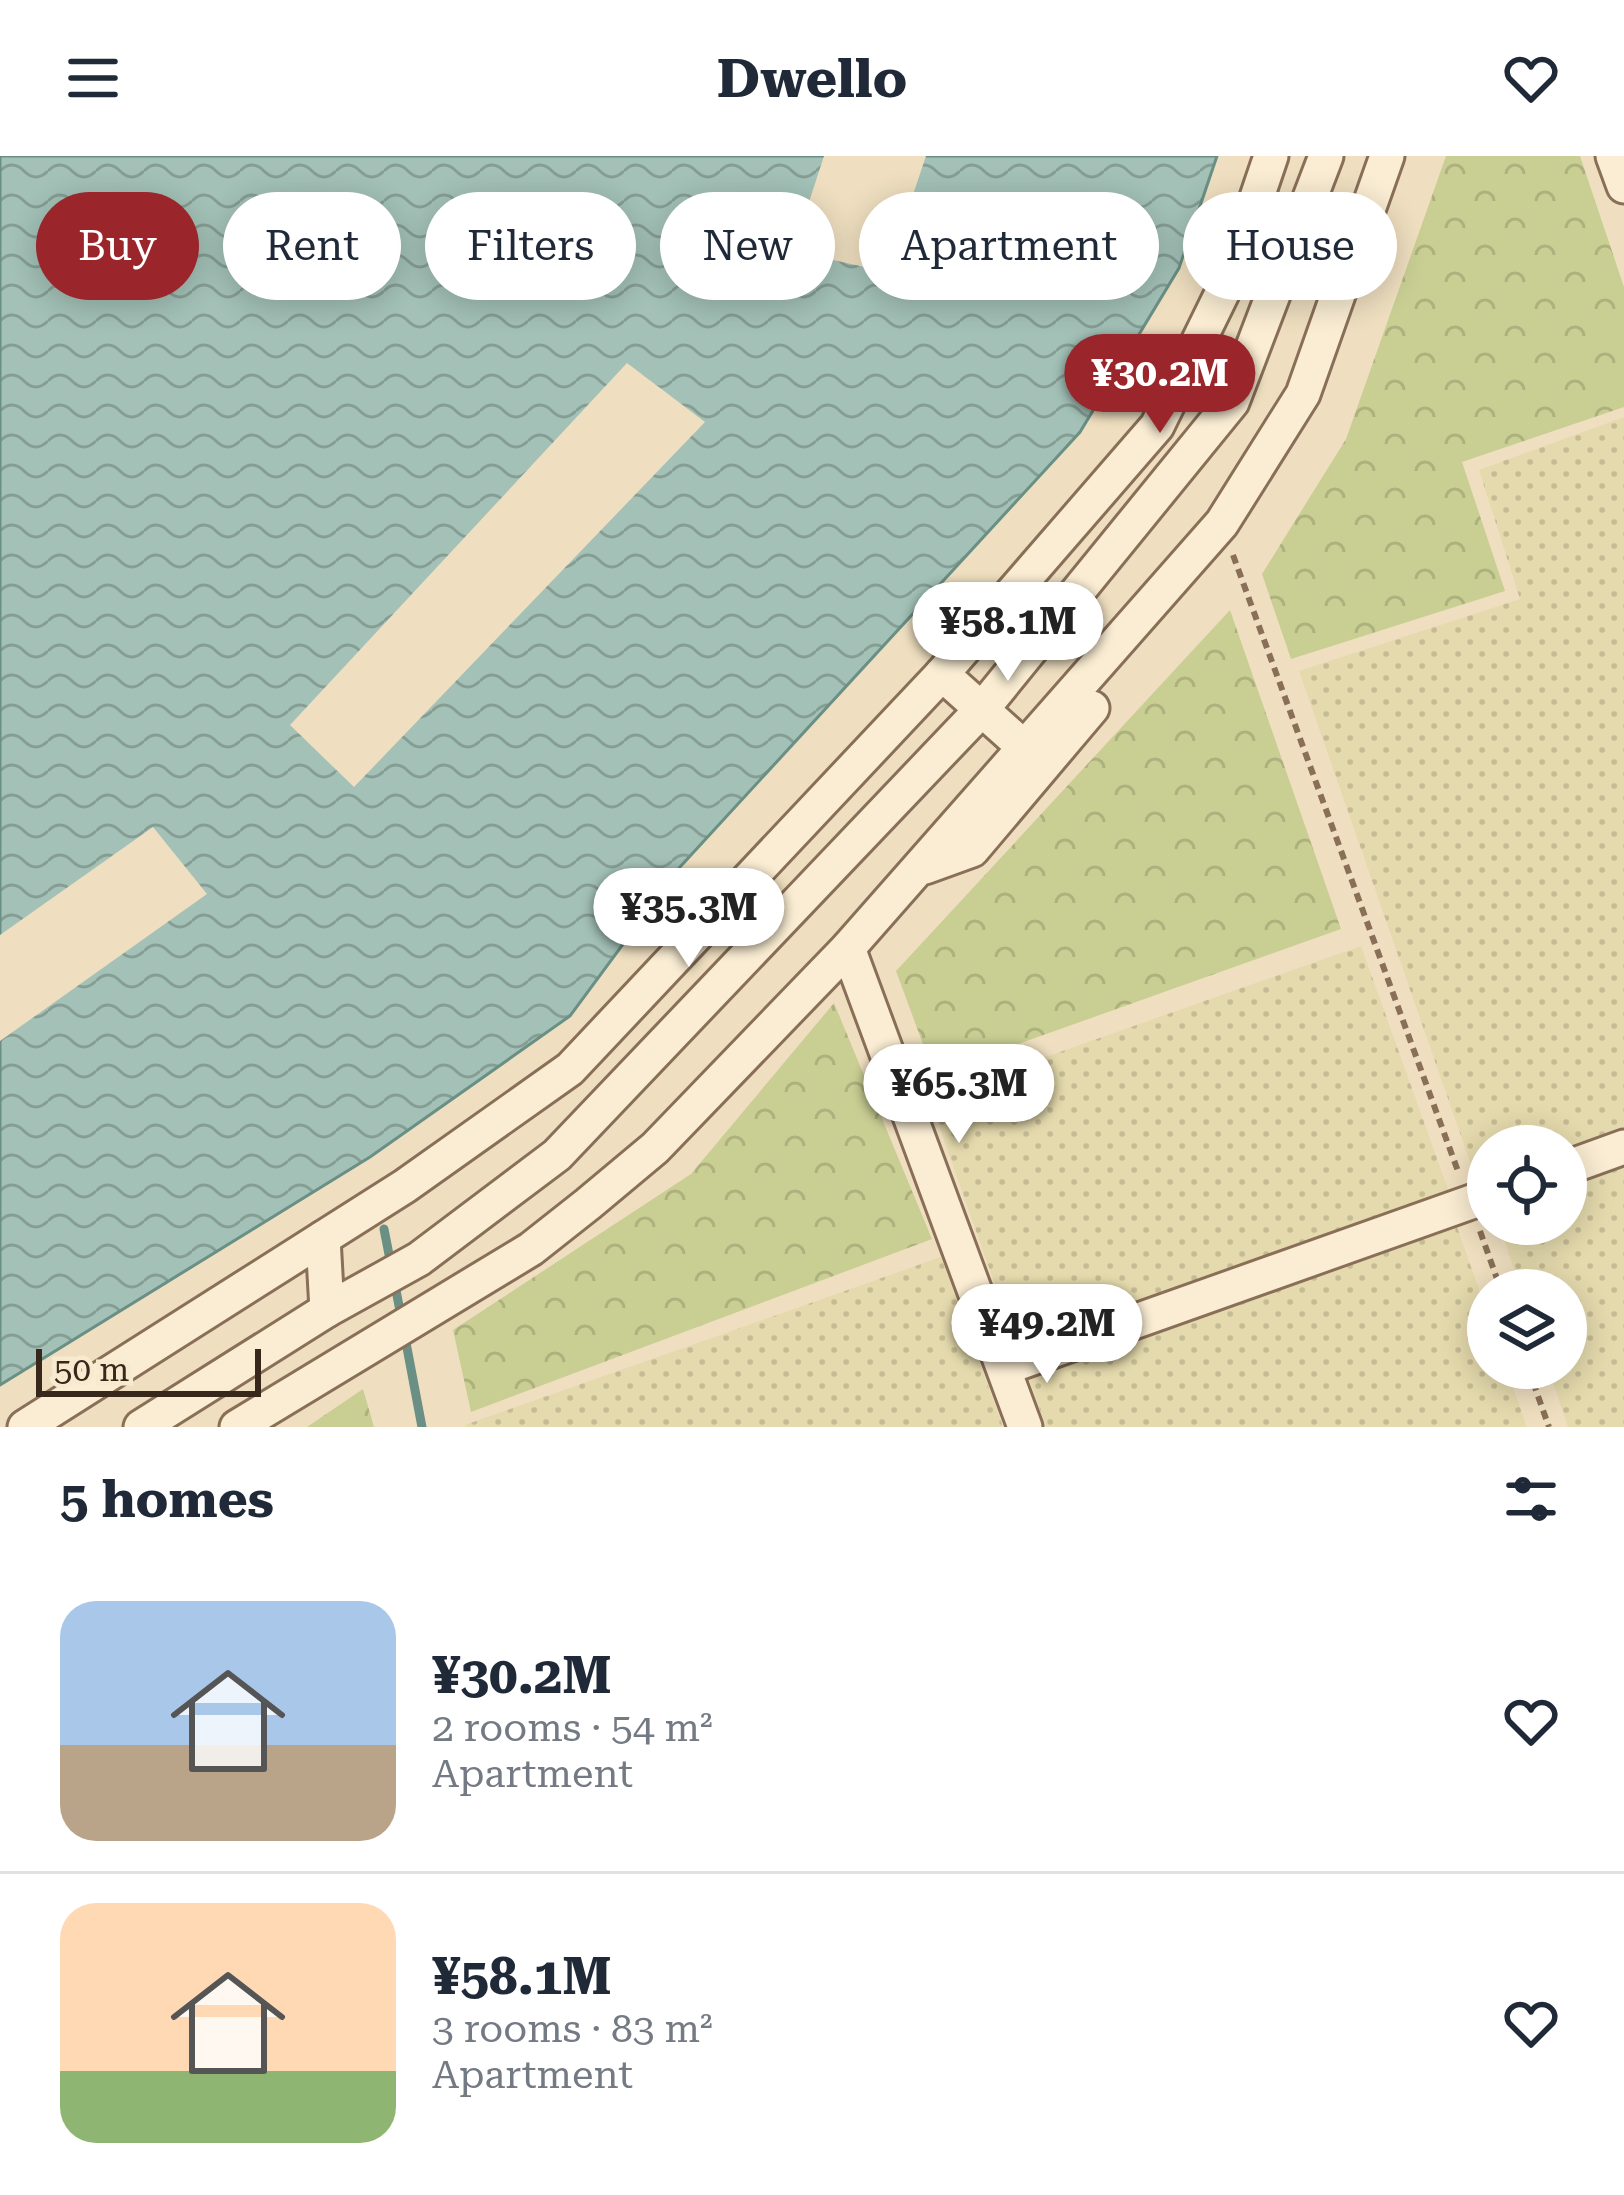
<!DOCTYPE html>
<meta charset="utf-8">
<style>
:root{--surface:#fff;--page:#f2f2f3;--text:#1f2937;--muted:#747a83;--line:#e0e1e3;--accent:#9a252b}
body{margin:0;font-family:"Roboto Serif",serif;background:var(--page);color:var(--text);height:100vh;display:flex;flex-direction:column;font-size:45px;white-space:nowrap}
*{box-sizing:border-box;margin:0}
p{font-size:39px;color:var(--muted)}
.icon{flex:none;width:66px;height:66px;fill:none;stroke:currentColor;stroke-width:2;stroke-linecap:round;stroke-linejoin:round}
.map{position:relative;height:1271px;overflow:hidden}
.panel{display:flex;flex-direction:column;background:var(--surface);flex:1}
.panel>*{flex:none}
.hud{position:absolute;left:36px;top:36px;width:1554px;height:108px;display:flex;gap:24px}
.fabs{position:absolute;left:1467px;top:969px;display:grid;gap:24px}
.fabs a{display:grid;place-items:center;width:120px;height:120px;border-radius:50%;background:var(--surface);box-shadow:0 6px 30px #0003;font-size:60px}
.scale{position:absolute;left:36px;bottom:30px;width:225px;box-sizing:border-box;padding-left:12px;border:6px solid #38281c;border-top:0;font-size:33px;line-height:42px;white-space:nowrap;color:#38281c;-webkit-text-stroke:9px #f7eacf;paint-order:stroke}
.price{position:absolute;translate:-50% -102px;padding:0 27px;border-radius:42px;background:#fff;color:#222;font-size:39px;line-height:78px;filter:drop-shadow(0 3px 6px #0008)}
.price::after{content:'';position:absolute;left:50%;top:72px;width:36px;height:27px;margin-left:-18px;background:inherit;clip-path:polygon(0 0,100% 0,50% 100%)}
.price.on{background:var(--accent);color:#fff}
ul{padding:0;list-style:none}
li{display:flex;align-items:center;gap:36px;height:300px;padding:0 60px}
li+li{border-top:3px solid var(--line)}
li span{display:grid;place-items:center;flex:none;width:336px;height:240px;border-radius:36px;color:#555}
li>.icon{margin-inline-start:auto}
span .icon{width:144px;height:144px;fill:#fffc;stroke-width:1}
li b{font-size:51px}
h2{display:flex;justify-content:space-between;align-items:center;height:144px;padding:0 60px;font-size:51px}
.tag{padding:0 42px;border-radius:54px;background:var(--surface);box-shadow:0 6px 30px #0003;font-size:42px;line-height:108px}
.tag.on{background:var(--accent);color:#fff}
header{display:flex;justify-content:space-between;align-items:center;height:156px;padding:0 60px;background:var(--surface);font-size:54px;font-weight:700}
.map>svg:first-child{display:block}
</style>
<header><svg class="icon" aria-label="menu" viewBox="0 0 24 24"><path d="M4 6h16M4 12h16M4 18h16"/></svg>Dwello<svg class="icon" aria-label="heart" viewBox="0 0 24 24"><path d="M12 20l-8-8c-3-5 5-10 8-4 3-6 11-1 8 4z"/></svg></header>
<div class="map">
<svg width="1624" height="1271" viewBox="0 0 1624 1271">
<defs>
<pattern id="farmland-dots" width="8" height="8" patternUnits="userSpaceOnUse" patternTransform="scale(3)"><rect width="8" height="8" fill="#e5daad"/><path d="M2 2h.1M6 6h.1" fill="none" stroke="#c5bb94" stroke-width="1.8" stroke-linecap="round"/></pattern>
<pattern id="forest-crowns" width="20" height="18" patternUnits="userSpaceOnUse" patternTransform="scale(3)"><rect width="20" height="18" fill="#c9ce93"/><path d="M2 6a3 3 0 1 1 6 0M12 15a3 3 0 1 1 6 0" fill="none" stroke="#adb17e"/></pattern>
<pattern id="water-waves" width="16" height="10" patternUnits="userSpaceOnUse" patternTransform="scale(3)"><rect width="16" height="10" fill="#a3c1b7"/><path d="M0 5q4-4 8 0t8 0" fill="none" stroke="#869d94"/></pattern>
</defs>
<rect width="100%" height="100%" fill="#efdfc0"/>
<g fill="url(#farmland-dots)">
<polygon points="1624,261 1624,973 1566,994 1488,990 1488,1022 1477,1026 1299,515 1520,443 1479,314"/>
<polygon points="1361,790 1449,1036 1016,1188 929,942"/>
<polygon points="1624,1008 1624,1271 1568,1271 1548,1212 1566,1212 1566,1134 1521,1134 1499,1068 1566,1068 1566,1028"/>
<polygon points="1456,1068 1488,1159 1488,1212 1506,1212 1527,1271 1046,1271 1027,1217"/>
<polygon points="941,1101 1003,1271 466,1271 465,1269"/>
</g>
<g fill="url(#forest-crowns)">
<polygon points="1446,0 1580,0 1624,131 1624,251 1462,306 1505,435 1291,503 1262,418 1346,283"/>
<polygon points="1230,454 1341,773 934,918 896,815"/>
<polygon points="834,847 932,1083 471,1256 453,1174 691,1018"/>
<polygon points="363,1233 374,1271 307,1271"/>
</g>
<polygon fill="url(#water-waves)" stroke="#6a8f84" stroke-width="3" points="0,0 1217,0 1179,112 1080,276 680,711 570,860 370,1001 0,1229"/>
<g fill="#efdfc0">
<polygon points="824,0 926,0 887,116 793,95"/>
<polygon points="627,207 705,266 354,631 290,569"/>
<polygon points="153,671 207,738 0,885 0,779"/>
</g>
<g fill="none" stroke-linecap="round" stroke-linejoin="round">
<g stroke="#6a8f84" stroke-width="9">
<polyline points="384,1073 401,1160"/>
<polyline points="404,1176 422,1271"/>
</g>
<g stroke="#896f57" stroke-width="39">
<g id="minor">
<polyline points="1613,0 1624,30"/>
<polyline points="942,518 1026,593"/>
<polyline points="925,711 972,694 1092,552"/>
<polyline points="848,792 1025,1271"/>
<polyline points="1566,1012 1624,991"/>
<polyline points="327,1154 419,1103 557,999 983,552 1232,246 1326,0"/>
<polyline points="1004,1212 1488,1040"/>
<polyline points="25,1271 405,1030 570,913 942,518 1157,270 1230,121 1271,0"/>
<polyline points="141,1271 327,1154 323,1082"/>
<polyline points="237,1271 531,1093 588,1048 655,992 848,792 1222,367 1303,238 1387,0"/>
</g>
</g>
<g stroke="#896f57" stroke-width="6" stroke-dasharray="9 6" stroke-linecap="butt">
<polyline points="1233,399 1459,1018"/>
<polyline points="1480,1075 1501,1134"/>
<polyline points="1528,1212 1549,1271"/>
</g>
<use href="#minor" stroke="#faedd3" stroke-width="33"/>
</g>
</svg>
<div class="fabs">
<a><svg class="icon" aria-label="locate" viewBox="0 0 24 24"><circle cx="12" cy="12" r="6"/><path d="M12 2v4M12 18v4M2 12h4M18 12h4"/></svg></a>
<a><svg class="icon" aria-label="layers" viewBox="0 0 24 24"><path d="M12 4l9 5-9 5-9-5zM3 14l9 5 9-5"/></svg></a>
</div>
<div class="scale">50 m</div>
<b class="price on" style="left:1160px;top:280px">¥30.2M</b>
<b class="price" style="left:1008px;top:528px">¥58.1M</b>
<b class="price" style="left:689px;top:814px">¥35.3M</b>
<b class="price" style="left:959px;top:990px">¥65.3M</b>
<b class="price" style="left:1047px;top:1230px">¥49.2M</b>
<div class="hud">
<a class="tag on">Buy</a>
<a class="tag">Rent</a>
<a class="tag">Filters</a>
<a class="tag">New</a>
<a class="tag">Apartment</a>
<a class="tag">House</a>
</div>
</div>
<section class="panel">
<h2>5 homes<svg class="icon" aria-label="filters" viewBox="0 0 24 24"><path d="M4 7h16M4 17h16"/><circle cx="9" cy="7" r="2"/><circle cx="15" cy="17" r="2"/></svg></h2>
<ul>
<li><span style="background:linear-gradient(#a9c7e8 60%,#b9a48a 0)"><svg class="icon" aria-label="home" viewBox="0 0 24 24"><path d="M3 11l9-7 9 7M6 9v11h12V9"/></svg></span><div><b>¥30.2M</b><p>2 rooms · 54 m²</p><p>Apartment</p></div><svg class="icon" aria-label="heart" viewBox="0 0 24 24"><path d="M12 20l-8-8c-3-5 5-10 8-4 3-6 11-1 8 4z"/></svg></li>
<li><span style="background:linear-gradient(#ffd9b3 70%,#8fb573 0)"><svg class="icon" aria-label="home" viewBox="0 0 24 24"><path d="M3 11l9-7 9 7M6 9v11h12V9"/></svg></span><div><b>¥58.1M</b><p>3 rooms · 83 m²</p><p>Apartment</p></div><svg class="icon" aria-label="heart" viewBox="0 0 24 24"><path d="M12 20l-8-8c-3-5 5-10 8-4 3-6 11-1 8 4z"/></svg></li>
</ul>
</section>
